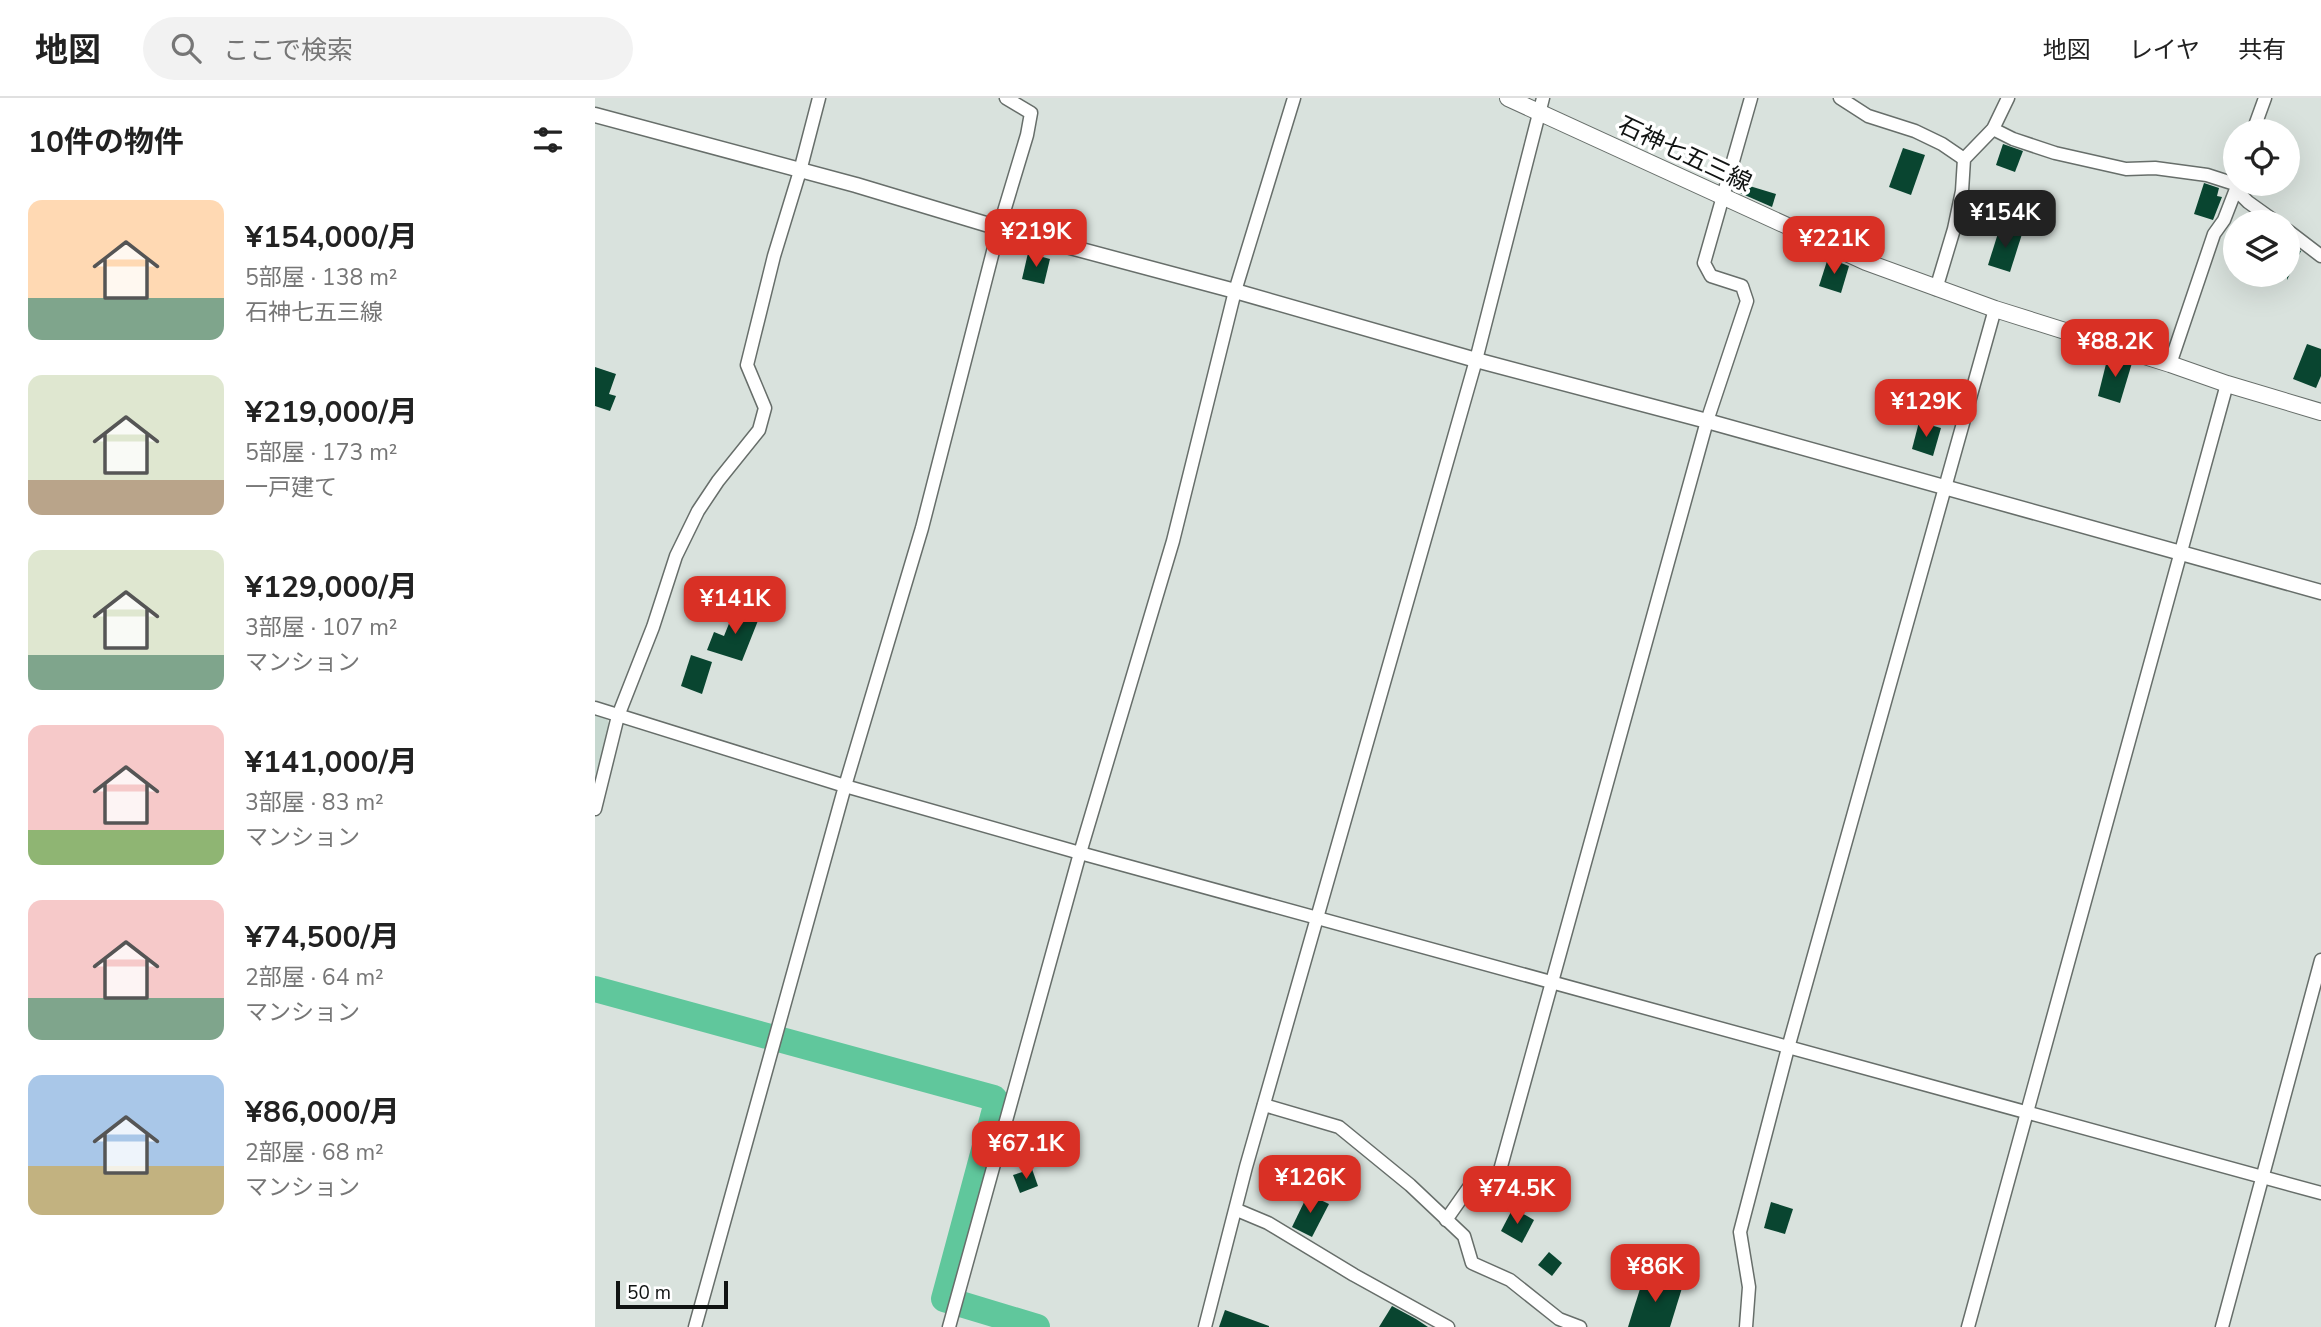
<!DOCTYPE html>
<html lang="ja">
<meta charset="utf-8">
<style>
:root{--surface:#fff;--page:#f2f2f2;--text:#222;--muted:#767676;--line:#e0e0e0;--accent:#d93025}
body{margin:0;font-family:"Nunito Sans","Noto Sans JP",sans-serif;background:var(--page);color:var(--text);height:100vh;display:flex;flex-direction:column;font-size:26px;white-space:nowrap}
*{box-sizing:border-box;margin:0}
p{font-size:23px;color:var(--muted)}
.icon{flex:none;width:38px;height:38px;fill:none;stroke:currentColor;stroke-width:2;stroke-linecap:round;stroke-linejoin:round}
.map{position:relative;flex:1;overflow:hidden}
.side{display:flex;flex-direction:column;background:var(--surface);width:595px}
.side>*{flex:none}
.buttons{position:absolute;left:1628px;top:21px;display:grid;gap:14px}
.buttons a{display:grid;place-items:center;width:77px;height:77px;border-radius:50%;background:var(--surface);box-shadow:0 7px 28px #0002;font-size:35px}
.scale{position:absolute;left:21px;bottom:18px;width:112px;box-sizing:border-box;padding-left:7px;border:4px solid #101312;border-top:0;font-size:19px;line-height:24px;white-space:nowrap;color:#101312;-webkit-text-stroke:5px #fff;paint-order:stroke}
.price{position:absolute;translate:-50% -60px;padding:0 16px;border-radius:14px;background:var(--accent);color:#fff;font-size:23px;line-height:46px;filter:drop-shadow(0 2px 4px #0008)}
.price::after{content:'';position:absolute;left:50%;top:42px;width:21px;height:16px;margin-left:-10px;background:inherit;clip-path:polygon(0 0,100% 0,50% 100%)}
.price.current{background:#222;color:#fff}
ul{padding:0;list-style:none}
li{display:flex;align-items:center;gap:21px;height:175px;padding:0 28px}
li span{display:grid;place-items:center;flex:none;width:196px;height:140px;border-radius:14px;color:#555}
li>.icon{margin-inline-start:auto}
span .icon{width:84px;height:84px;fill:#fffc;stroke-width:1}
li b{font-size:30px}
h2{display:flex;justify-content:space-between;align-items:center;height:84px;padding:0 28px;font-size:30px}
header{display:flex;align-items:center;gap:42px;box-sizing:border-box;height:98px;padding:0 35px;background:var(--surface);border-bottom:2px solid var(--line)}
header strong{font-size:33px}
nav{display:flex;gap:38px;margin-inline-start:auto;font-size:24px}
.search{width:490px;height:63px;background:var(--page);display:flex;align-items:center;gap:18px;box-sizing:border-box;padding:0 24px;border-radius:38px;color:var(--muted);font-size:26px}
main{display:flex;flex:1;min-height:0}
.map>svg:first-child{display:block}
</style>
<header>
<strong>地図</strong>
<div class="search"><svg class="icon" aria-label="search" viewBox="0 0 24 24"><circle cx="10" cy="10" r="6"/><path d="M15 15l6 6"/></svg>ここで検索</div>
<nav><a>地図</a><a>レイヤ</a><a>共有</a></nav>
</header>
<main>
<section class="side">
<h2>10件の物件<svg class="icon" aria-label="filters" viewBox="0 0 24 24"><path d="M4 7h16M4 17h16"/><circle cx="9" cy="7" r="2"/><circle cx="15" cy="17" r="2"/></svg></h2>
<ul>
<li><span style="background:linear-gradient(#ffd9b3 70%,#7fa58c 0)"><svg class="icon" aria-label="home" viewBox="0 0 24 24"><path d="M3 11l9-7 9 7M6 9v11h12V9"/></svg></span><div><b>¥154,000/月</b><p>5部屋 · 138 m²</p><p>石神七五三線</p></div></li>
<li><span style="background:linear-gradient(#dfe7d0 75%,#b9a48a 0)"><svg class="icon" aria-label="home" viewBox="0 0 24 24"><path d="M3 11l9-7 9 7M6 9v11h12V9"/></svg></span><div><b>¥219,000/月</b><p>5部屋 · 173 m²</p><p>一戸建て</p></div></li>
<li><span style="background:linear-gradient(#dfe7d0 75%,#7fa58c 0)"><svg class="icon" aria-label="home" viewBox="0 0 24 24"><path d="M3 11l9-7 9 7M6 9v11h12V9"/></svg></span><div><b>¥129,000/月</b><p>3部屋 · 107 m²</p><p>マンション</p></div></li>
<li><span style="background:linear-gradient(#f6c9c9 75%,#8fb573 0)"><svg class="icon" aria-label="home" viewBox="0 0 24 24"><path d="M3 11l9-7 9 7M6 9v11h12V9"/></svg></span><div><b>¥141,000/月</b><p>3部屋 · 83 m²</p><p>マンション</p></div></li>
<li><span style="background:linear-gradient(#f6c9c9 70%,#7fa58c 0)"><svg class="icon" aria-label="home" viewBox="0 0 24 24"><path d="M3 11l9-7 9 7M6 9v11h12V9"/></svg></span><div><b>¥74,500/月</b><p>2部屋 · 64 m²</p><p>マンション</p></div></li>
<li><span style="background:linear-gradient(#a9c7e8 65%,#c2b280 0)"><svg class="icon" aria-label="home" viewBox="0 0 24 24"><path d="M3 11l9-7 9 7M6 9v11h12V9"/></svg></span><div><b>¥86,000/月</b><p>2部屋 · 68 m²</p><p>マンション</p></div></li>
</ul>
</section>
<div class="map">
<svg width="1726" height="1229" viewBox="0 0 1726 1229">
<rect width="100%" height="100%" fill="#d9e2dd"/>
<polygon fill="#c7d8d0" points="0,617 12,621 15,630 0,678"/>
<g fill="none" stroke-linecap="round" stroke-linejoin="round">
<polyline stroke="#60c79c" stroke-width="26" points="0,891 399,1000 402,1004 349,1201 442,1229"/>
</g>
<g fill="#094530">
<polygon points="1408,46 1428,53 1420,74 1401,67"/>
<polygon points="1308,50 1330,57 1316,97 1294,89"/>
<polygon points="1609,85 1624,90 1622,98 1627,99 1618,122 1599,116"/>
<polygon points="1148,86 1181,96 1177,109 1145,95"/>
<polygon points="1405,129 1427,136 1415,174 1393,167"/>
<polygon points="1692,147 1706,153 1692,182"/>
<polygon points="433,155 455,161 449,186 427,181"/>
<polygon points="1233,160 1254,168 1246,195 1224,188"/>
<polygon points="1712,246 1726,251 1726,278 1721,290 1698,281"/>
<polygon points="1513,258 1537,265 1525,305 1503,298"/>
<polygon points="0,269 21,276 14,296 21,298 15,313 0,308"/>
<polygon points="1324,324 1346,330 1338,358 1317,351"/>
<polygon points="139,513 145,515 166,515 147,563 112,552 119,534 129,538"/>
<polygon points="96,557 117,564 107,596 86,588"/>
<polygon points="437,1071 443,1088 425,1095 418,1077"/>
<polygon points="713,1096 734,1106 717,1139 697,1129"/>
<polygon points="1176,1104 1198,1111 1190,1136 1169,1130"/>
<polygon points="918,1110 939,1122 927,1145 906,1133"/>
<polygon points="954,1154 967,1165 957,1178 943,1167"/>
<polygon points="1049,1178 1087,1190 1075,1229 1033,1229"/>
<polygon points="797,1208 821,1221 833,1229 784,1229"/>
<polygon points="630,1212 674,1228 674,1229 624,1229"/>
</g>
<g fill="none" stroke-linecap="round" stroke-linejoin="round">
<g stroke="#676e6a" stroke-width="15">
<g id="minor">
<polyline points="1245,0 1273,18 1320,33 1347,46 1369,61"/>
<polyline points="1398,31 1418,41 1460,55 1531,71 1560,70 1612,77 1643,87"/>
<polyline points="1658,33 1670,0"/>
<polyline points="1641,92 1653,104 1681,124"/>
<polyline points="1692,132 1726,158"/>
<polyline points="1341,191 1359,131 1367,93 1369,61 1398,31 1413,0"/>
<polyline points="1575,266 1619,136 1629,122 1643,86"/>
<polyline points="0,610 250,688 485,755 1726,1095"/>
<polyline points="0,711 23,618 58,529 81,458 103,413 123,383 164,332 170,310 152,267 179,158 205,73 224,0"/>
<polyline points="669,1007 744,1029 815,1087 869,1138 877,1165 915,1182 964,1221 985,1229"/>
<polyline points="642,1112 673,1125 759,1177 853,1229"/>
<polyline points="851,1122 877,1085 894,1091 902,1083 1112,323 1152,203 1147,188 1116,178 1109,165 1156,0"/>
<polyline points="100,1229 250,688 327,430 404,130 432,37 436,15 411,0"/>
<polyline points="354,1229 485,755 578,443 640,193 699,0"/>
<polyline points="610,1229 651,1069 881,262 948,0"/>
<polyline points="1151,1229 1154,1189 1145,1134 1193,950 1400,211"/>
<polyline points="1373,1229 1632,286"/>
<polyline points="1627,1229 1726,862"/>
</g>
</g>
<g stroke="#676e6a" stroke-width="17">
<polyline id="tertiary" points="0,17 261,87 404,130 640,193 881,262 1112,323 1726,494"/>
</g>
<g stroke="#676e6a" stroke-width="18">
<polyline id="secondary" points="913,0 1271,164 1400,211 1575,266 1632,286 1726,314"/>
</g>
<use href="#minor" stroke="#fff" stroke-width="12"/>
<use href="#tertiary" stroke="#fff" stroke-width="14"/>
<use href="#secondary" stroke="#fff" stroke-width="16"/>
</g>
<g text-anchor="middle" stroke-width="7" stroke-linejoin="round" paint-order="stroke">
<g font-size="24" fill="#101312" stroke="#fff">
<text transform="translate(1090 56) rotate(25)" y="8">石神七五三線</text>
</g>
</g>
</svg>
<div class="buttons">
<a><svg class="icon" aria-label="locate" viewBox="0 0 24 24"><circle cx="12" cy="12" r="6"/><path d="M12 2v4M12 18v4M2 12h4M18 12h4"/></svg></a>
<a><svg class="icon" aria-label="layers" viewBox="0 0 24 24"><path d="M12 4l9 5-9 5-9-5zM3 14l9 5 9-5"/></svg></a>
</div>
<div class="scale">50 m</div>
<b class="price current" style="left:1410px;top:152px">¥154K</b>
<b class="price" style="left:441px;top:171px">¥219K</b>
<b class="price" style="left:1239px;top:178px">¥221K</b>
<b class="price" style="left:1520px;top:281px">¥88.2K</b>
<b class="price" style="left:1331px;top:341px">¥129K</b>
<b class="price" style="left:140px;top:538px">¥141K</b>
<b class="price" style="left:431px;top:1083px">¥67.1K</b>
<b class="price" style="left:715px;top:1117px">¥126K</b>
<b class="price" style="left:922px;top:1128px">¥74.5K</b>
<b class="price" style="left:1060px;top:1206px">¥86K</b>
</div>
</main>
